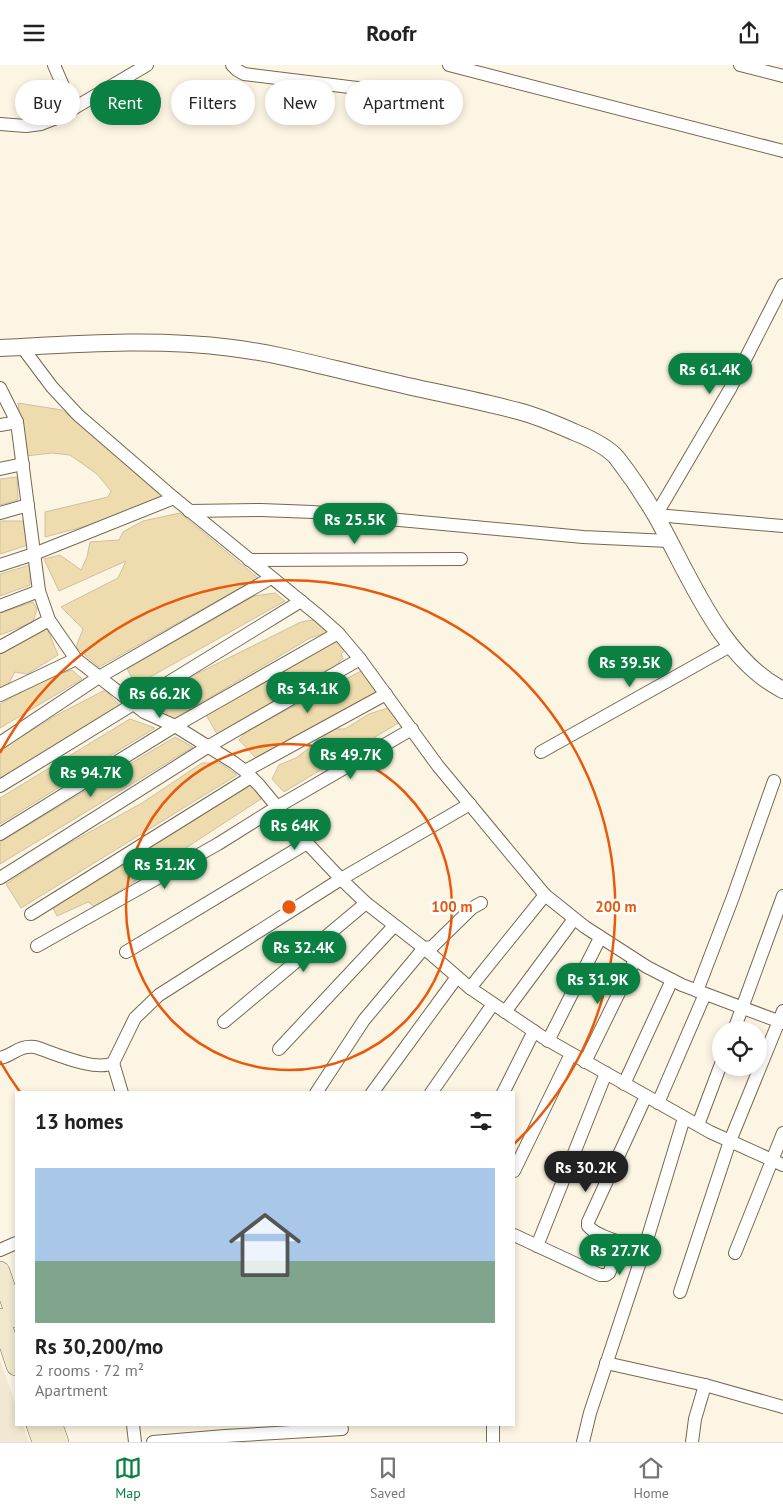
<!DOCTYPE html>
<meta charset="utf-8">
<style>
:root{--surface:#fff;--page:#f2f2f2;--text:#222;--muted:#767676;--line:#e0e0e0;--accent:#0b8043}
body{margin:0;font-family:"PT Sans",sans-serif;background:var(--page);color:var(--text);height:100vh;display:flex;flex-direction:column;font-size:19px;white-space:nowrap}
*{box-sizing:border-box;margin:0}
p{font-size:16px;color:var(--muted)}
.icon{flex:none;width:28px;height:28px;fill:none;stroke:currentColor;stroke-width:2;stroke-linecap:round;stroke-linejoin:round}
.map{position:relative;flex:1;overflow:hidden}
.drawer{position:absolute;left:15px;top:1026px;width:500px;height:335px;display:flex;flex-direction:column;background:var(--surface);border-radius:0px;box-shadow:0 2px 8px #0003}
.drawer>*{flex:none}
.banner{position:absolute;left:15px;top:15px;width:500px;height:45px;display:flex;gap:10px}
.buttons{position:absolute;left:712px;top:956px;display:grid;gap:10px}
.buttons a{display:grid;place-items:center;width:55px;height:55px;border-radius:50%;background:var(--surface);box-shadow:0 2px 8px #0003;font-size:25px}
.price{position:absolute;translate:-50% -42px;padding:0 11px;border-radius:18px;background:var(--accent);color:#fff;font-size:16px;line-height:32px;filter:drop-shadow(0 1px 2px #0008)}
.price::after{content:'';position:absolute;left:50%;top:30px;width:15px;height:11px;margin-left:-8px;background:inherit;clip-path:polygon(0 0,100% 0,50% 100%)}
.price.on{background:#222;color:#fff}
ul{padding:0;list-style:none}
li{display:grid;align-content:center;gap:10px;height:265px;padding:0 20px}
li span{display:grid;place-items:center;height:155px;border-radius:0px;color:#555}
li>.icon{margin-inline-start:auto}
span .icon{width:90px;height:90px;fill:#fffc;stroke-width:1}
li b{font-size:21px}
h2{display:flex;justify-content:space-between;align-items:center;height:60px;padding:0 20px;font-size:21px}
.tag{padding:0 18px;border-radius:22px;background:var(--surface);box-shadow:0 2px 8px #0003;font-size:18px;line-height:45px}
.tag.on{background:var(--accent);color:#fff}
header{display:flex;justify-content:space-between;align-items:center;height:65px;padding:0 20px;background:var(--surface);font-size:22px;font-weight:700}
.tabs{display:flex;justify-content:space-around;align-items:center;height:70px;border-top:1px solid var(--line);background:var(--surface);font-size:14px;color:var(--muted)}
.tabs a{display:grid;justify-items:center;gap:2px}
.tabs .on{color:var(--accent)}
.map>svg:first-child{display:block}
</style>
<header><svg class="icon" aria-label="menu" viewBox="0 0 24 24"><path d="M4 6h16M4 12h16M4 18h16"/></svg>Roofr<svg class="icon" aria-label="share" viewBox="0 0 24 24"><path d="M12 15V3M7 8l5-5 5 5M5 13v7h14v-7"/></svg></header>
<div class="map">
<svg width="783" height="1377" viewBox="0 0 783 1377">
<rect width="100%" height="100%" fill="#fdf5e3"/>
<polygon fill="#f1e7d2" points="0,1295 16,1341 16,1360 23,1360 29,1377 0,1377"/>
<g fill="#eedbae" stroke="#cdc1a3">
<polygon points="18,338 62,345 165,431 97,458 45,472 45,447 108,432 111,426 97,409 70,390 52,388 26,391"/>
<polygon points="17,412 18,435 0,440 0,414"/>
<polygon points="180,448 258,513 99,602 76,582 83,564 61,542 118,513 126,496 59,526 44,494 60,490 81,505 87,492 90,477 119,475 123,467 143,456"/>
<polygon points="0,456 23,456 28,480 0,489"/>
<polygon points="30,500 30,520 0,531 0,509"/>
<polygon points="275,528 285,536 136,620 127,604 254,531"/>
<polygon points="33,537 37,544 33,557 0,570 0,548"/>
<polygon points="318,554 328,567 310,573 172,655 152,631 301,557"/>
<polygon points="47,563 58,590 27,609 15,607 8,620 0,623 0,586"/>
<polygon points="338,576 347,583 341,589 343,593 329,609 217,669 204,646"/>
<polygon points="72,605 82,614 0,663 0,639 45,614"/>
<polygon points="363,605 379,627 256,693 239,675 248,665"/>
<polygon points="105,625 119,640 0,714 0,685 55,651"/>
<polygon points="388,643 400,657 284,727 272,714 279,700 296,693 334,664 345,664 369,649"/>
<polygon points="130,654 155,663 0,759 0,733"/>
<polygon points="175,672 193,682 0,799 0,777"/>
<polygon points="202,698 220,698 237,710 21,843 6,819 61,783 142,738"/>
<polygon points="251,718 264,732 95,842 88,837 57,851 53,843 96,812 109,808 115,800"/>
</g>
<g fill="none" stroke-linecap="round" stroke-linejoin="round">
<g stroke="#75694f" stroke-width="14">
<g id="minor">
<polyline points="54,0 73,44"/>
<polyline points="232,0 237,5 244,9 398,28"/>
<polyline points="449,0 783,86"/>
<polyline points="740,0 783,11"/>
<polyline points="0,59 26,61 41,59 59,52 147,0"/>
<polyline points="783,220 730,324 656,450 783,461"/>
<polyline points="22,282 52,322 78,350 174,433 319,551 338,568 360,594 438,701 545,830 585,862 647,902 682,920 783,958"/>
<polyline points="0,323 17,357 39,526 49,555 76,594 144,647 175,661 233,697 245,706 259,720 307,778 341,814 366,838 424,883 470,923 544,973 710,1067 783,1100"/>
<polyline points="0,360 17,357"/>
<polyline points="0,404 23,399"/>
<polyline points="189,446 261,445 313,447 583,472 669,476"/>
<polyline points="0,448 28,440"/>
<polyline points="249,495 461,494"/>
<polyline points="0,500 34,489 174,433"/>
<polyline points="0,541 39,526"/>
<polyline points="0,582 49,555"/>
<polyline points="0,630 76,594"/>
<polyline points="0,678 99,612 271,513"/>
<polyline points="541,687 732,580"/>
<polyline points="245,706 386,629"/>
<polyline points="0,721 301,536"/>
<polyline points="0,769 175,661 338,568"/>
<polyline points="0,813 209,681 360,594"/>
<polyline points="31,849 251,712"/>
<polyline points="37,881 218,779 277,742 412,664"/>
<polyline points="126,887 307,778"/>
<polyline points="470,923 545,830"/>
<polyline points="697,926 733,832 774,716"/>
<polyline points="505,947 574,854"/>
<polyline points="224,957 366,838"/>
<polyline points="734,965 783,831"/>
<polyline points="548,976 600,873"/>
<polyline points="279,984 394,861"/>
<path d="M0,993C14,990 18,980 35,982C54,988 95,1007 113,998L135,953L159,930L341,814L470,739"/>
<polyline points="585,997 635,895"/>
<polyline points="113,998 122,1028"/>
<polyline points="624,1019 672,915"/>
<polyline points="316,1028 364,955 424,883 432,882 472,843 481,838"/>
<polyline points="372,1028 457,912"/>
<polyline points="431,1028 493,939"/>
<polyline points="503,1028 534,966"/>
<polyline points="658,1038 705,929"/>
<polyline points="698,1060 721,999"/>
<polyline points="514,1106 571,989"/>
<polyline points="514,1170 600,1210 606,1210 609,1208 623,1177"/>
<polyline points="537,1181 606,1008"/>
<polyline points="0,1185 16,1178"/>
<path d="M644,1185C629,1179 598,1173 588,1161V1157L646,1031"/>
<polyline points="735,1188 783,1068"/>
<polyline points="680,1227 730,1076 783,946"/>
<polyline points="606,1298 705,1320 783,1342"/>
<polyline points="133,1360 135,1377"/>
<polyline points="153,1377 225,1371 342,1364"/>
<polyline points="493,1377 493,1360"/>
<polyline points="583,1377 590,1348 643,1188 684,1053"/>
<polyline points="692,1377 695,1354 705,1320"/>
</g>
</g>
<g stroke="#75694f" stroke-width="18">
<path id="tertiary" d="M0,283C77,279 155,273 232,283C282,289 332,304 382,315C427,326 473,334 518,346C537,351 556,359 574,367C589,373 607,381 617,393C631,411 645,432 656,451C689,509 720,593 783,625"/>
</g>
<g stroke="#75694f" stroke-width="20">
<g id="secondary">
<polyline points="0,1206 16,1253"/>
<polyline points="0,1253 16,1301"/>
<polyline points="36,1360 42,1377"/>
<polyline points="53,1360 59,1377"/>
</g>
</g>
<use href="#minor" stroke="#fff" stroke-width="12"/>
<use href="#tertiary" stroke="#fff" stroke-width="16"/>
<use href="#secondary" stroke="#f1e8ce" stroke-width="19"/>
</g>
<g fill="none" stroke="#e8590c" stroke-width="2.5">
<circle cx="289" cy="842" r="163"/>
<path d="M20 1027A327 327 0 0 1 0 996M0 688A327 327 0 1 1 514 1079"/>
</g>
<circle cx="289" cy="842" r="8" fill="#e8590c" stroke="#fff" stroke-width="2.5"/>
<g font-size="15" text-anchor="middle" font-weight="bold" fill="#e8590c" stroke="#fff" stroke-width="5" stroke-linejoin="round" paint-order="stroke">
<text x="452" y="847">100 m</text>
<text x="616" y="847">200 m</text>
</g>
</svg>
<div class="buttons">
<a><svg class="icon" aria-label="locate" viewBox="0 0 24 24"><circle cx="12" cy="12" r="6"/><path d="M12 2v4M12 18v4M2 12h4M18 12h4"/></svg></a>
</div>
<b class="price" style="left:710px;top:330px">Rs 61.4K</b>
<b class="price" style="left:355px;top:480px">Rs 25.5K</b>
<b class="price" style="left:630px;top:623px">Rs 39.5K</b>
<b class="price" style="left:308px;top:649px">Rs 34.1K</b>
<b class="price" style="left:160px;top:654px">Rs 66.2K</b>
<b class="price" style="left:351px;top:715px">Rs 49.7K</b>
<b class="price" style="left:91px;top:733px">Rs 94.7K</b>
<b class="price" style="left:295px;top:786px">Rs 64K</b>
<b class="price" style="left:165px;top:825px">Rs 51.2K</b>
<b class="price" style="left:304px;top:908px">Rs 32.4K</b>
<b class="price" style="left:598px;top:940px">Rs 31.9K</b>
<b class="price on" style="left:586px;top:1128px">Rs 30.2K</b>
<b class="price" style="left:620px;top:1211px">Rs 27.7K</b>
<div class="banner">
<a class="tag">Buy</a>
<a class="tag on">Rent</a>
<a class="tag">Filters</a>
<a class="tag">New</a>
<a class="tag">Apartment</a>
</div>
<section class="drawer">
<h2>13 homes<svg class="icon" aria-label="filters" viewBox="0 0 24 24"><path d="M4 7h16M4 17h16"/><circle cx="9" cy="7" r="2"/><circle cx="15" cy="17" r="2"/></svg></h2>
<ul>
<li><span style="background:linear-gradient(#a9c7e8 60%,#7fa58c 0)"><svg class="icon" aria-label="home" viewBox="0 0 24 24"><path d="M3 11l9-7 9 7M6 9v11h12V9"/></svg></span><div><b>Rs 30,200/mo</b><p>2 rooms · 72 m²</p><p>Apartment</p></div></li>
</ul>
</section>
</div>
<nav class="tabs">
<a class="on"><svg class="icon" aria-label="map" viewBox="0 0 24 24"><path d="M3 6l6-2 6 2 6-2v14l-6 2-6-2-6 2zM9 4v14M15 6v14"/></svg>Map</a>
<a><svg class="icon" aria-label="saved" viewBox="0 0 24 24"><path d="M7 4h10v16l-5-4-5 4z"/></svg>Saved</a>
<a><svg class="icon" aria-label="home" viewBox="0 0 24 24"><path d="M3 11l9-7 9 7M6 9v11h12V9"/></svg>Home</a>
</nav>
